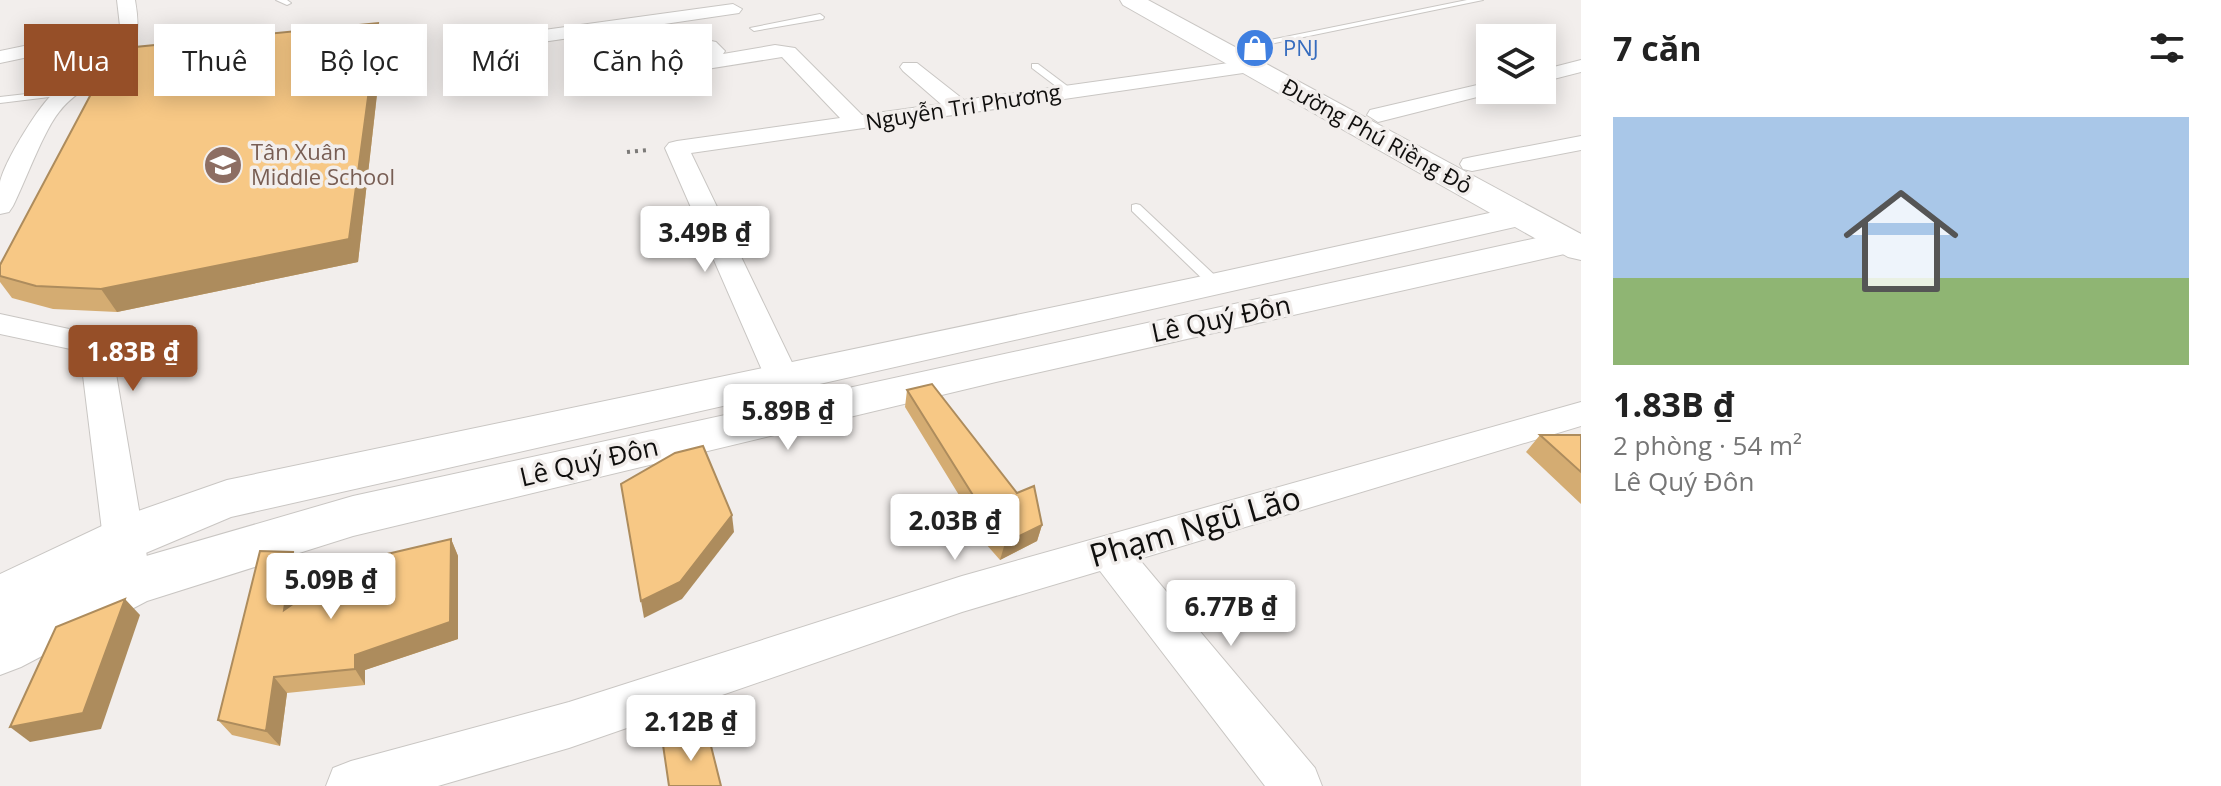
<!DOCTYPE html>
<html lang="vi">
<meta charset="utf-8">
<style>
:root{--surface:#fff;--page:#f6f6f6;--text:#222;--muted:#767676;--accent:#964f28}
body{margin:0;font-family:"Open Sans",sans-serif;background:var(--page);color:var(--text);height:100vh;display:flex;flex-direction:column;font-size:30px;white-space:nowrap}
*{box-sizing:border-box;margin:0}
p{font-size:26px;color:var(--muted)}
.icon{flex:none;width:44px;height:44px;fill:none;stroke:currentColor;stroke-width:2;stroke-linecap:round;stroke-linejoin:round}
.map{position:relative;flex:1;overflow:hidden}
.sheet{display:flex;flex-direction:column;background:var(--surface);width:640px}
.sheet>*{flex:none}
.hud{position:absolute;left:24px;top:24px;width:760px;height:72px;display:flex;gap:16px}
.tools{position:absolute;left:1476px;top:24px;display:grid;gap:16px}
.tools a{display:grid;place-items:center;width:80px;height:80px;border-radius:0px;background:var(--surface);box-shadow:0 4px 20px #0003;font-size:40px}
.price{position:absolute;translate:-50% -68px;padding:0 18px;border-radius:8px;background:#fff;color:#222;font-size:26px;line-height:52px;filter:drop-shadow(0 2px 4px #0008)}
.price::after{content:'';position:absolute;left:50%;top:48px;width:24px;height:18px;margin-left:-12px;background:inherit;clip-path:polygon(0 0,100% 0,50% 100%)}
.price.on{background:var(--accent);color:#fff}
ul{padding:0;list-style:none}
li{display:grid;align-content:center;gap:16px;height:424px;padding:0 32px}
li span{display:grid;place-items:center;height:248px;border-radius:0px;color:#555}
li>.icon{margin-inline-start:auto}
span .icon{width:144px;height:144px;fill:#fffc;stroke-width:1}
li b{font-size:34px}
h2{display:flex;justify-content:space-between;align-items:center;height:96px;padding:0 32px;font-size:34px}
.chip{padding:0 28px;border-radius:0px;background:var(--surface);box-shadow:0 4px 20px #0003;font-size:28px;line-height:72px}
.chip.on{background:var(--accent);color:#fff}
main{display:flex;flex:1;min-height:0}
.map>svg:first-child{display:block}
</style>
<main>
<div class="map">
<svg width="1581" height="786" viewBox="0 0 1581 786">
<rect width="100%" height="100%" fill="#f2eeec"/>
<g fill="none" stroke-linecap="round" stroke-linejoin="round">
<g stroke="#c9c6c3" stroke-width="2">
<g id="service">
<polygon points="276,0 287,0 291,3 287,5"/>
<polygon points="1467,0 1483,0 1246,49 1241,46"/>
<polygon points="820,14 824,17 823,19 754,31 750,28"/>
<polygon points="1032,64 1038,64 1074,91 1065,93 1032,68"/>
<polygon points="70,89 74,90 74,94 0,103 0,97"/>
<polygon points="1136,204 1140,205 1223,283 1225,286 1223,289 1213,289 1132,211 1132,205"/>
</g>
</g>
<g stroke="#c9c6c3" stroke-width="2">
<g id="minor">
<path d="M117,0H135C150,82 96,66 59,112C44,130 25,182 13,206L9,212L0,214C0,204 0,192 0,183C3,164 39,105 54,93C76,76 109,66 118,38L0,63V51L120,26Z"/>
<polygon points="733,4 742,9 739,13 522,45 512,39 522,33"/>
<polygon points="697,38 716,42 725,51 723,54 775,45 795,48 862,115 941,104 903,71 900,67 903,63 917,63 964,100 1250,60 1260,66 1250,72 691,153 799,377 794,385 782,388 770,385 765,377 665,148 669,143 677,141 840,118 782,57 688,72 681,70 678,66 681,62 711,56 697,50 584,64 574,58 584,52"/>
<polygon points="1581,60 1581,72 1542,82 1542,70"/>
<polygon points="1490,82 1490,90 1499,90 1497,92 1378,122 1367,115 1370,110"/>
<polygon points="1581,136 1581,150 1472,171 1463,169 1460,164 1463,159 1472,157"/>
<polygon points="0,314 106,337 111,344 148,563 142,575 127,580 112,575 106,563 80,351 0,334"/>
<polygon points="1581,402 1581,426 1139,559 1315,768 1322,786 1265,786 1100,571 962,612 569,748 438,786 326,786 333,768 351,761 569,702 962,576"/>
</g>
</g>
<g stroke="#c9c6c3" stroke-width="2">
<polygon id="secondary" points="1521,206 1533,209 1538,216 1533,223 231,517 122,563 353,496 1569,231 1581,234 1581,250 1569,253 996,382 353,536 147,601 21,667 0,675 0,574 121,517 227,480 1198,277"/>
</g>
<g stroke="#c9c6c3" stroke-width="2">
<polygon id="primary" points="1120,0 1148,0 1581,234 1581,260 1568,257 1123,5"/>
</g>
<polyline stroke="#7c7a78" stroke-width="4" stroke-dasharray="3 5" stroke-linecap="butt" points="627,152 648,150"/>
<use href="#service" fill="#fff" fill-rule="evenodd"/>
<use href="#minor" fill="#fff" fill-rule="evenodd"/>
<use href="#secondary" fill="#fff" fill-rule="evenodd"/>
<use href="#primary" fill="#fff" fill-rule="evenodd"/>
</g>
<g fill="#d4ac72">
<polygon points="383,41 358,262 117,312 53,309 12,298 0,282 0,265"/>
<polygon points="907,390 1042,525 1037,541 1000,560 971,527 973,518 905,407"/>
<polygon points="1540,435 1581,435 1581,504 1526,452"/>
<polygon points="451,539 458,556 458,639 365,670 365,685 287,693 280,746 232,735 218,720 293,552 303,569 299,599"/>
</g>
<g fill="#ad8c5d">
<polygon points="378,23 383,41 358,262 117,312 101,289"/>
<polygon points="732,515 734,532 682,599 644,618 641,601"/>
<polygon points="1042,525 1037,541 1000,560 1005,543"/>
<polygon points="451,539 458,556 458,639 365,670 365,685 355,669 355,655"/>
<polygon points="293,552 303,569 296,626 284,610"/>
<polygon points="125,599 140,615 101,729 30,742 10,727"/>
<polygon points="274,677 287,693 280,746 266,731"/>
</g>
<g fill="#f7c885" stroke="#ad8c5d" stroke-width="2">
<polygon points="378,23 349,239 101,289 36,286 0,276 0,265 115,49"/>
<polygon points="932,384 1017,493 1034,486 1042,525 1005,543 974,511 981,508 907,390"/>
<polygon points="1540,435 1581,435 1581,472"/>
<polygon points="703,446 732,515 680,582 641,601 621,484 675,453"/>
<polygon points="451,539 450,622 355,655 355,669 274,677 266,731 218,720 260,551 293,552 284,610 353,562"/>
<polygon points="125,599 83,713 10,727 56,627"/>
<polygon points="708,734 721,786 669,786 663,745"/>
</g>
<defs>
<g id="shop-disc" transform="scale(2)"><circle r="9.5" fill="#3f7fe0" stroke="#f2eeec"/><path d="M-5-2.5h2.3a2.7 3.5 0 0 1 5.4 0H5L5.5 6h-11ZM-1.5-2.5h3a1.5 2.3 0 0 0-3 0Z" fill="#fff"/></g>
<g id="school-disc" transform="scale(2)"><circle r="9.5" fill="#8d6e63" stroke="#f2eeec"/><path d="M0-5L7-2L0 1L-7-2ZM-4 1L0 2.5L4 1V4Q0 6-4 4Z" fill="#fff"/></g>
</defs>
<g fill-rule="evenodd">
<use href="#shop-disc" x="1255" y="48"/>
<use href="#school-disc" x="223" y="165"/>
</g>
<g text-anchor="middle" stroke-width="7" stroke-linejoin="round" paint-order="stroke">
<g font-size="22" fill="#366cbe" stroke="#f2eeec" text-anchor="start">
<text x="1283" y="56">PNJ</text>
</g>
<g font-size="22" fill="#100f0e" stroke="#f2eeec">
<text transform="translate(963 107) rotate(-9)" y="8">Nguyễn Tri Phương</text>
<text transform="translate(1377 136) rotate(29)" y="8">Đường Phú Riềng Đỏ</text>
</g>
<g font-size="22" fill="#785e54" stroke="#f2eeec" text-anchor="start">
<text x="251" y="160">Tân Xuân<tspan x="251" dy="25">Middle School</tspan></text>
</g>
<g font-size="26" fill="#100f0e" stroke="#f2eeec">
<text transform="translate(1221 319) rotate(-12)" y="9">Lê Quý Đôn</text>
<text transform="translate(589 462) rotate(-13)" y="9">Lê Quý Đôn</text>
</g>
<g font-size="32" fill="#100f0e" stroke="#f2eeec">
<text transform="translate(1195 527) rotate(-16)" y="11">Phạm Ngũ Lão</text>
</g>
</g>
</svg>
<div class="tools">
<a><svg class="icon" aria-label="layers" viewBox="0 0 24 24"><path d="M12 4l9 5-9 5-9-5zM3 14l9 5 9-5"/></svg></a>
</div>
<b class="price" style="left:705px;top:274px">3.49B ₫</b>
<b class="price on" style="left:133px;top:393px">1.83B ₫</b>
<b class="price" style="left:788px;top:452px">5.89B ₫</b>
<b class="price" style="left:955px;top:562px">2.03B ₫</b>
<b class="price" style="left:331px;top:621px">5.09B ₫</b>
<b class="price" style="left:1231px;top:648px">6.77B ₫</b>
<b class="price" style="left:691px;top:763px">2.12B ₫</b>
<div class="hud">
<a class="chip on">Mua</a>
<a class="chip">Thuê</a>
<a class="chip">Bộ lọc</a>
<a class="chip">Mới</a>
<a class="chip">Căn hộ</a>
</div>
</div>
<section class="sheet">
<h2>7 căn<svg class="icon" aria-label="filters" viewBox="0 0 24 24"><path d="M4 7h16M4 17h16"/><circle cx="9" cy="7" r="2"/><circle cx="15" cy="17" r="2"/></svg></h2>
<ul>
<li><span style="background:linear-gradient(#a9c7e8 65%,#8fb573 0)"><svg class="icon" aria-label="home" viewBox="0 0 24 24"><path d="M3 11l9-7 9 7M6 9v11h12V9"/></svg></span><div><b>1.83B ₫</b><p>2 phòng · 54 m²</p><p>Lê Quý Đôn</p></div></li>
</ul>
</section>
</main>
